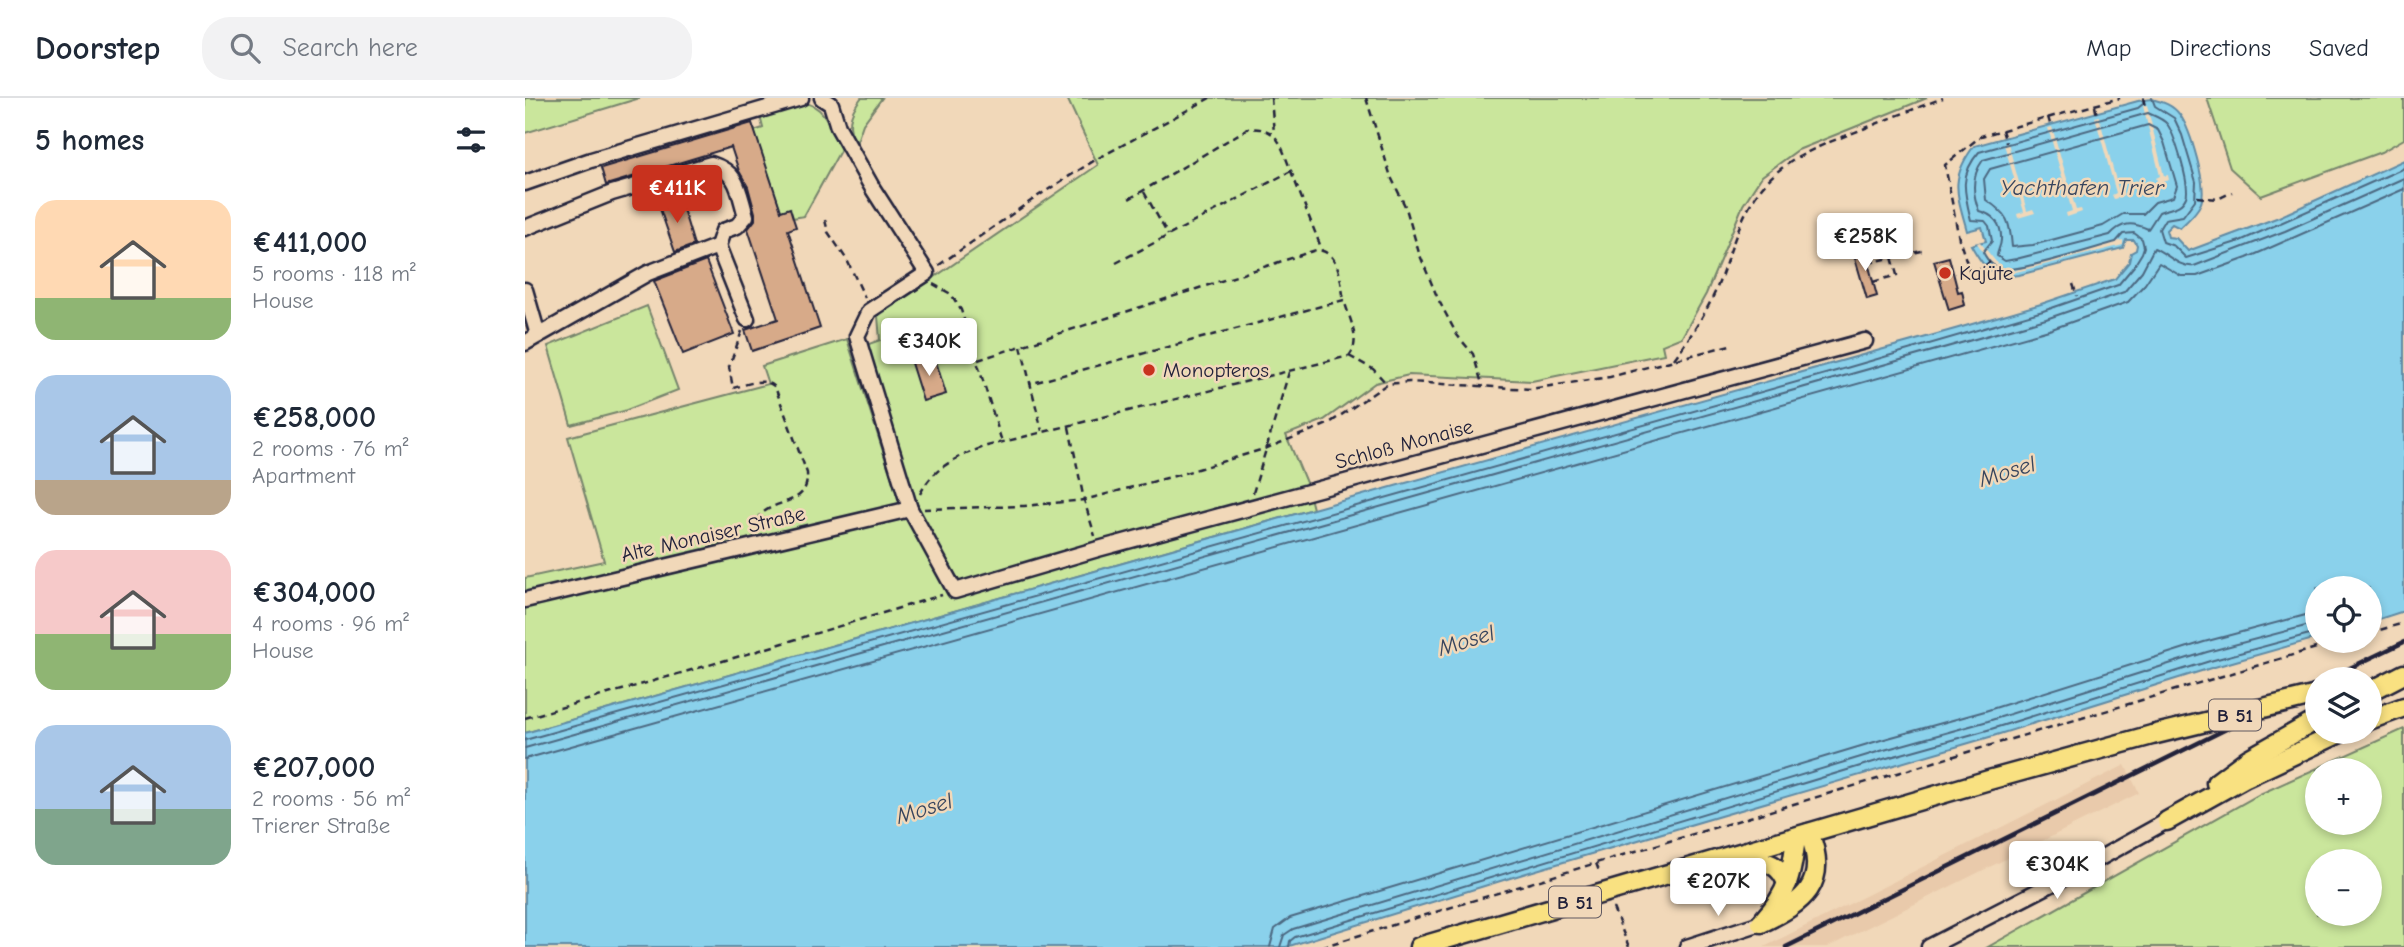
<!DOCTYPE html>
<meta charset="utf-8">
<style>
:root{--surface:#fff;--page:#f2f2f3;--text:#1f2937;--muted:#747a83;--line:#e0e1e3;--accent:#c8321e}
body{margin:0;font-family:"Comic Neue",sans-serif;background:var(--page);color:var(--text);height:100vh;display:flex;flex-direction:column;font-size:26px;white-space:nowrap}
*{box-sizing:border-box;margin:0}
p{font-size:23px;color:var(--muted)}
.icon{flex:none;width:38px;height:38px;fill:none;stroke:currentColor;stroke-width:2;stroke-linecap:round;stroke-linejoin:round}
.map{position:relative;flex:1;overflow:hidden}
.drawer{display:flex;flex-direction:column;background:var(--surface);width:525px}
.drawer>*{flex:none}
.fabs{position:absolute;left:1780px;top:478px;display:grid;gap:14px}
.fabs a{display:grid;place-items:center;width:77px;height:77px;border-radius:50%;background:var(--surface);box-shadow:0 4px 10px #0003;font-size:35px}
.price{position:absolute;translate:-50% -60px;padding:0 16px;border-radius:7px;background:#fff;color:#222;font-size:23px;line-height:46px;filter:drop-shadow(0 2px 4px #0008)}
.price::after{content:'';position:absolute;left:50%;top:42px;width:21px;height:16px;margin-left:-10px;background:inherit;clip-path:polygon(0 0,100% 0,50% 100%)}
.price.on{background:var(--accent);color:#fff}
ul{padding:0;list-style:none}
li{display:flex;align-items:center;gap:21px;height:175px;padding:0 35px}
li span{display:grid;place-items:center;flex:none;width:196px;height:140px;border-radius:21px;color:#555}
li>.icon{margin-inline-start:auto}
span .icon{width:84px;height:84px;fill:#fffc;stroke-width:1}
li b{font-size:30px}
h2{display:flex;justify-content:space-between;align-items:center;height:84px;padding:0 35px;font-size:30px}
header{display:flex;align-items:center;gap:42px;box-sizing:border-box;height:98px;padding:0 35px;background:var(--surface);border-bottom:2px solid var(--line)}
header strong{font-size:33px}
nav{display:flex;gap:38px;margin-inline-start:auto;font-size:24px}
.search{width:490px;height:63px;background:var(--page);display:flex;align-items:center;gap:18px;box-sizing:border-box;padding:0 24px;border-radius:28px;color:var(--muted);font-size:26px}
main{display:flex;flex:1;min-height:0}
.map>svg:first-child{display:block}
</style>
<header>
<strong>Doorstep</strong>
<div class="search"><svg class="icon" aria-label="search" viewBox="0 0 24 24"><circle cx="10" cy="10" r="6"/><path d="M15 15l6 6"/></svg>Search here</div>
<nav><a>Map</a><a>Directions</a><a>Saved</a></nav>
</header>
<main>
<section class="drawer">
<h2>5 homes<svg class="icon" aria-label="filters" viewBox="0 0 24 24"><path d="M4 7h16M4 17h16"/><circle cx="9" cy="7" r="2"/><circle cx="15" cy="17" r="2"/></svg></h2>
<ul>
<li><span style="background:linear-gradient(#ffd9b3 70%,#8fb573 0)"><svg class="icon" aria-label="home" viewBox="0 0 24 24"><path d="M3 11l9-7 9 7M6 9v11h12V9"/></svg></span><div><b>€411,000</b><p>5 rooms · 118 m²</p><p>House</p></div></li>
<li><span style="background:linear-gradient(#a9c7e8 75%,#b9a48a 0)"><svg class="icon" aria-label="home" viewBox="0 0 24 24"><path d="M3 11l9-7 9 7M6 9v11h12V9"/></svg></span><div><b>€258,000</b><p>2 rooms · 76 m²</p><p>Apartment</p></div></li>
<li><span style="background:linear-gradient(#f6c9c9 60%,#8fb573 0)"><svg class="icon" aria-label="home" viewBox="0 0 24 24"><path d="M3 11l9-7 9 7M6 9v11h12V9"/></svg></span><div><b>€304,000</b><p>4 rooms · 96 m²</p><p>House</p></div></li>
<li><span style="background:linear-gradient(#a9c7e8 60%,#7fa58c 0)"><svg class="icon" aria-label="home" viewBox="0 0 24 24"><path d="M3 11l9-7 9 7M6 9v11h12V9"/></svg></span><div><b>€207,000</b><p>2 rooms · 56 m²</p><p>Trierer Straße</p></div></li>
</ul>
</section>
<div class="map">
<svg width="1879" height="849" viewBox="0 0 1879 849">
<rect width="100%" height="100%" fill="#f1d8b9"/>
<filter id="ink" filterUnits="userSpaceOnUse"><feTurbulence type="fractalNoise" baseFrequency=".0143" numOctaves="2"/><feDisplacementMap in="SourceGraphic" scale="14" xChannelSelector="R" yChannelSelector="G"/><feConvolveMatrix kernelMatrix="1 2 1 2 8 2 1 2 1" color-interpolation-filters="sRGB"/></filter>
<g filter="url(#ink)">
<polygon fill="#e9caab" points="1600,667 1614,695 1303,849 1239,849"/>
<g fill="#cae69c" stroke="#76846c" stroke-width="2" fill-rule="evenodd">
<polygon points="0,0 115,0 0,35"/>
<path d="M336,0H357L338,26L331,46C321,28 324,16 336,0Z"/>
<polygon points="542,0 1402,0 1273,52 1237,78 1218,107 1181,196 1157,239 1137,247 1139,256 1007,283 884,277 850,285 799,322 761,337 782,387 788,411 0,635 0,480 79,463 43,339 243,286 237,268 322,241 372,397 385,394 341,247 355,242 353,218 573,67"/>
<polygon points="1682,0 1879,0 1879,41 1856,54 1736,98 1705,70"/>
<path d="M278,5C300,6 307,33 316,51L279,118L268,120L256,113L229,33L238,30L235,18Z"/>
<polygon points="122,208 153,292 99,313 46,327 23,248"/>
<path d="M1879,631V849H1463L1735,696ZM1792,672H1844V724H1792ZM1792,763H1844V816H1792Z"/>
</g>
<path fill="#8ad1eb" stroke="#608ba5" stroke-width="2" d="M1627,1C1638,4 1648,7 1655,17C1665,31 1683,89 1676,105C1672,115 1662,123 1655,130L1647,126L1641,132L1643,139L1651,140L1663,153L1754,119L1879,62V513L1845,524L1844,490H1792V540L1686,570L1468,638L1008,773L761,849H0V635L788,411L1430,231L1516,206L1590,181L1604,164L1606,155L1611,152L1612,147L1609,142H1601L1598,150L1494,177C1466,181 1459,170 1446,147L1461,143L1457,129L1442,133C1432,96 1424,81 1449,48L1613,3Z"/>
<g fill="#f1d8b9">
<polygon points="1622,7 1639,78 1643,77 1644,82 1633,85 1631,80 1635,78 1618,8"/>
<polygon points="1574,18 1594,94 1598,94 1599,98 1589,101 1587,97 1591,95 1570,19"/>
<polygon points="1527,29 1551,112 1556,111 1557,114 1542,119 1541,115 1547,113 1523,30"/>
<polygon points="1483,45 1502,113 1508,111 1510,115 1493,120 1492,116 1499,114 1479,46"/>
<polygon points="1598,142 1598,147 1483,176 1469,170 1452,145 1455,144 1476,170 1487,173"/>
</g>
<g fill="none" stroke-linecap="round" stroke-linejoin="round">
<g stroke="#4c6881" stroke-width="2">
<polyline points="1627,0 1630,8 1649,20 1657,37 1671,84 1670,102 1658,118 1640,121 1634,131 1638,144 1649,148 1661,160 1715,143 1879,70"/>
<path d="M1623,15C1629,18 1637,20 1642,26C1649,35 1666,89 1661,99C1655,112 1645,109 1634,114L1623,131C1607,124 1597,124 1585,137L1491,161L1480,163L1472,158C1472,153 1476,148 1476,142C1477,126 1468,116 1454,113C1447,95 1446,78 1458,62Z"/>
<path d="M1623,27L1633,32L1639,44L1652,88L1648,99L1630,104L1618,116H1598L1578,128L1508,147L1487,149C1485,124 1483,116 1461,102L1459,81L1465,71Z"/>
<path d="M0,642L1311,273L1518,213L1593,187L1609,168L1617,155L1619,149L1617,141L1609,135L1598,136L1591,144C1569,150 1495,174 1478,171C1469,170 1462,162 1458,154L1467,143L1464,128L1460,123L1446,122C1439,94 1434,77 1454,54L1613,10L1618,6L1619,0"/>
<path d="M0,650L1521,221L1599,194L1617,173L1629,150C1643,156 1654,170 1669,168L1760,133L1879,80"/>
<polyline points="0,661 1524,232 1603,204 1620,186 1634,165 1656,178 1672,178 1722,160 1879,91"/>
<polyline points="745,849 750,831 765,820 1356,642 1460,613 1679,544 1792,514"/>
<polyline points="755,849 759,837 768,831 1359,652 1463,623 1682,554 1792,525"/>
<polyline points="764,849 765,843 770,839 1362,660 1466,631 1685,563 1792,534"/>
</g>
</g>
<g fill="#d7aa89" stroke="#22223b" stroke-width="2">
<polygon points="227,25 256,113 265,110 268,120 271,129 263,132 295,230 227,253 220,232 253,221 223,131 230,122 230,115 223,89 214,73 206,49 81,87 76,70"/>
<polygon points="155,101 169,147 150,154 134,108"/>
<polygon points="1339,150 1352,198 1342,201 1328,153"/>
<polygon points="1424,159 1433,194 1437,193 1440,207 1424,212 1409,163"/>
<polygon points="181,163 209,236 158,256 129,183"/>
<polygon points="409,257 421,296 398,303 386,265"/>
</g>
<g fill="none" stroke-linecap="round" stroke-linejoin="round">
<g stroke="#22223b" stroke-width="19">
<g id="minor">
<polyline points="297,0 306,6 313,29 348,91 402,175 344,213 332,238 385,411 430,493 573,451 1340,243"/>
<polyline points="0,85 66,62 276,0"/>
<path d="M0,130L87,95L186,66C214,75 213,92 221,118L212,128L198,133L193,148"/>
<polyline points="0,192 13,237"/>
<polyline points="0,245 123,175 193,148 222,221"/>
<polyline points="0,502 385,411"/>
<polyline points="1162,849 1236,825"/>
<polyline points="1404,849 1550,774 1642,723"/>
</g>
</g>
<g stroke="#22223b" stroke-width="23">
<g id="major">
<polyline points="1844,594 1879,576"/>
<polyline points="1844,622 1879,609"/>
<polyline points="1691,685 1723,661 1792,622"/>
<polyline points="1642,723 1721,679 1817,634"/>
<path d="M1212,759C1235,764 1254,761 1262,786"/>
<path d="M1239,821C1264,794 1267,774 1271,739"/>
<path d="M1236,825C1278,805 1305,786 1284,735"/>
<polyline points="894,849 1464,682 1627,637"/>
</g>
</g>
<g stroke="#22223b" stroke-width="2.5" stroke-dasharray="7 5" stroke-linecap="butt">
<polyline points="746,0 749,35"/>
<polyline points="841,0 866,79 881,110 894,155 913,201 932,237 948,256 958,289"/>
<polyline points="1618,0 1620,8"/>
<polyline points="1570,8 1572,18"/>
<polyline points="1523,19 1526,29"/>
<polyline points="1477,32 1481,45"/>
<polyline points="766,73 797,152"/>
<polyline points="619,94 643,137"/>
<polyline points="1672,99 1693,101 1707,94"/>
<polyline points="300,122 303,134 322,162 340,200"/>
<polyline points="1465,164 1446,177 1434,141 1420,67 1456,38 1595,0"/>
<path d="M591,165L766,73C756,49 754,27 722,31L604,101"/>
<polyline points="1343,165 1401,152"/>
<polyline points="414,167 513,98 570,62 685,0"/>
<polyline points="1348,184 1372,177 1367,159"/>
<polyline points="408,186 426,196 436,212 477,344"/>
<polyline points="1548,186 1552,198"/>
<path d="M217,233L204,269L208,290C221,287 239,278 250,289L282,375C284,408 254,399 235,417L236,432"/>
<polyline points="496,248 517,333"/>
<polyline points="824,258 848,271 862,286"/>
<path d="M1149,261C1165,239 1180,217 1191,192C1204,160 1213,122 1233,94C1259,59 1300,46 1338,31C1364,21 1391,10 1418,0"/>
<path d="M453,262L791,152C816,153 815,183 819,202"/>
<polyline points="544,329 559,402 570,438"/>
<polyline points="728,395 764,274"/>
<path d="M395,396C409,368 434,358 462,348L824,258C837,243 824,220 819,202L504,286"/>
<polyline points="399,411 499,408 559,402 653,377 742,350 803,326 862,286 884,284 1005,291 1085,279 1205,247"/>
<polyline points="1844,535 1879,525"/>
<polyline points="0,620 229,554 417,497"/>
<polyline points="1071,765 1075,776"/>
<polyline points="1088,810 1104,849"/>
<polyline points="796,849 1071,765 1818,542"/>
</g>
<use href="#minor" stroke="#f1d8b9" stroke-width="14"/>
<use href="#major" stroke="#f9e181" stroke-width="18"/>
<g stroke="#22223b" stroke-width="4.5">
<polyline points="1802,581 1879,544"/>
<polyline points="1261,849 1792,586"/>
</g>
<g stroke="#22223b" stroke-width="23" stroke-linecap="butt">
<polyline id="major-bridge" points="1627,637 1792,597"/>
</g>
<use href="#major-bridge" stroke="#f9e181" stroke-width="18"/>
</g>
</g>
<g fill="#c8321e" stroke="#f1d8b9" stroke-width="2.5">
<circle cx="1420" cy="175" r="7"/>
<circle cx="624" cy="272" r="7"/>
</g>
<g text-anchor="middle" stroke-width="5" stroke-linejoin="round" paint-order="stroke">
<g fill="#f1d8b9" stroke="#605961" stroke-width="2">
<rect x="1684" y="601.5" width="52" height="31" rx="5"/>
<rect x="1024" y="788.5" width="52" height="31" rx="5"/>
</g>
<g font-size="19" font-weight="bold" fill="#22223b">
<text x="1710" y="624">B 51</text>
<text x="1050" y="811">B 51</text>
</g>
<g font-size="21" fill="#22223b" stroke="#f1d8b9" text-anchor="start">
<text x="1434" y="182">Kajüte</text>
<text x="638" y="279">Monopteros</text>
</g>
<g font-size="21" fill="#22223b" stroke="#f1d8b9">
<text transform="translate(879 346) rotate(-15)" y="7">Schloß Monaise</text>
<text transform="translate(188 436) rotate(-13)" y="7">Alte Monaiser Straße</text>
</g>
<g font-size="23" font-style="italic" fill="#37455e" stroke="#f1d8b9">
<text x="1557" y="97">Yachthafen Trier</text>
<text transform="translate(1482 373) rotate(-17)" y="8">Mosel</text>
<text transform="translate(941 542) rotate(-17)" y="8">Mosel</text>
<text transform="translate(399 710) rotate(-17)" y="8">Mosel</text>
</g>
</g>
</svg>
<div class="fabs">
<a><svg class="icon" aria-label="locate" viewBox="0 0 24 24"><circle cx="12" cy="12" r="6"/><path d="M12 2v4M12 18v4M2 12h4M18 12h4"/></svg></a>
<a><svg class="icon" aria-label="layers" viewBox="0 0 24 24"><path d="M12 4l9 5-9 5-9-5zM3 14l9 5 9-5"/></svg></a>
<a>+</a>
<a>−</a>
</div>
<b class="price on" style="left:152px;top:127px">€411K</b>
<b class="price" style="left:1340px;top:175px">€258K</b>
<b class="price" style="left:404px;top:280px">€340K</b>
<b class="price" style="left:1532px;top:803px">€304K</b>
<b class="price" style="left:1193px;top:820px">€207K</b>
</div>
</main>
